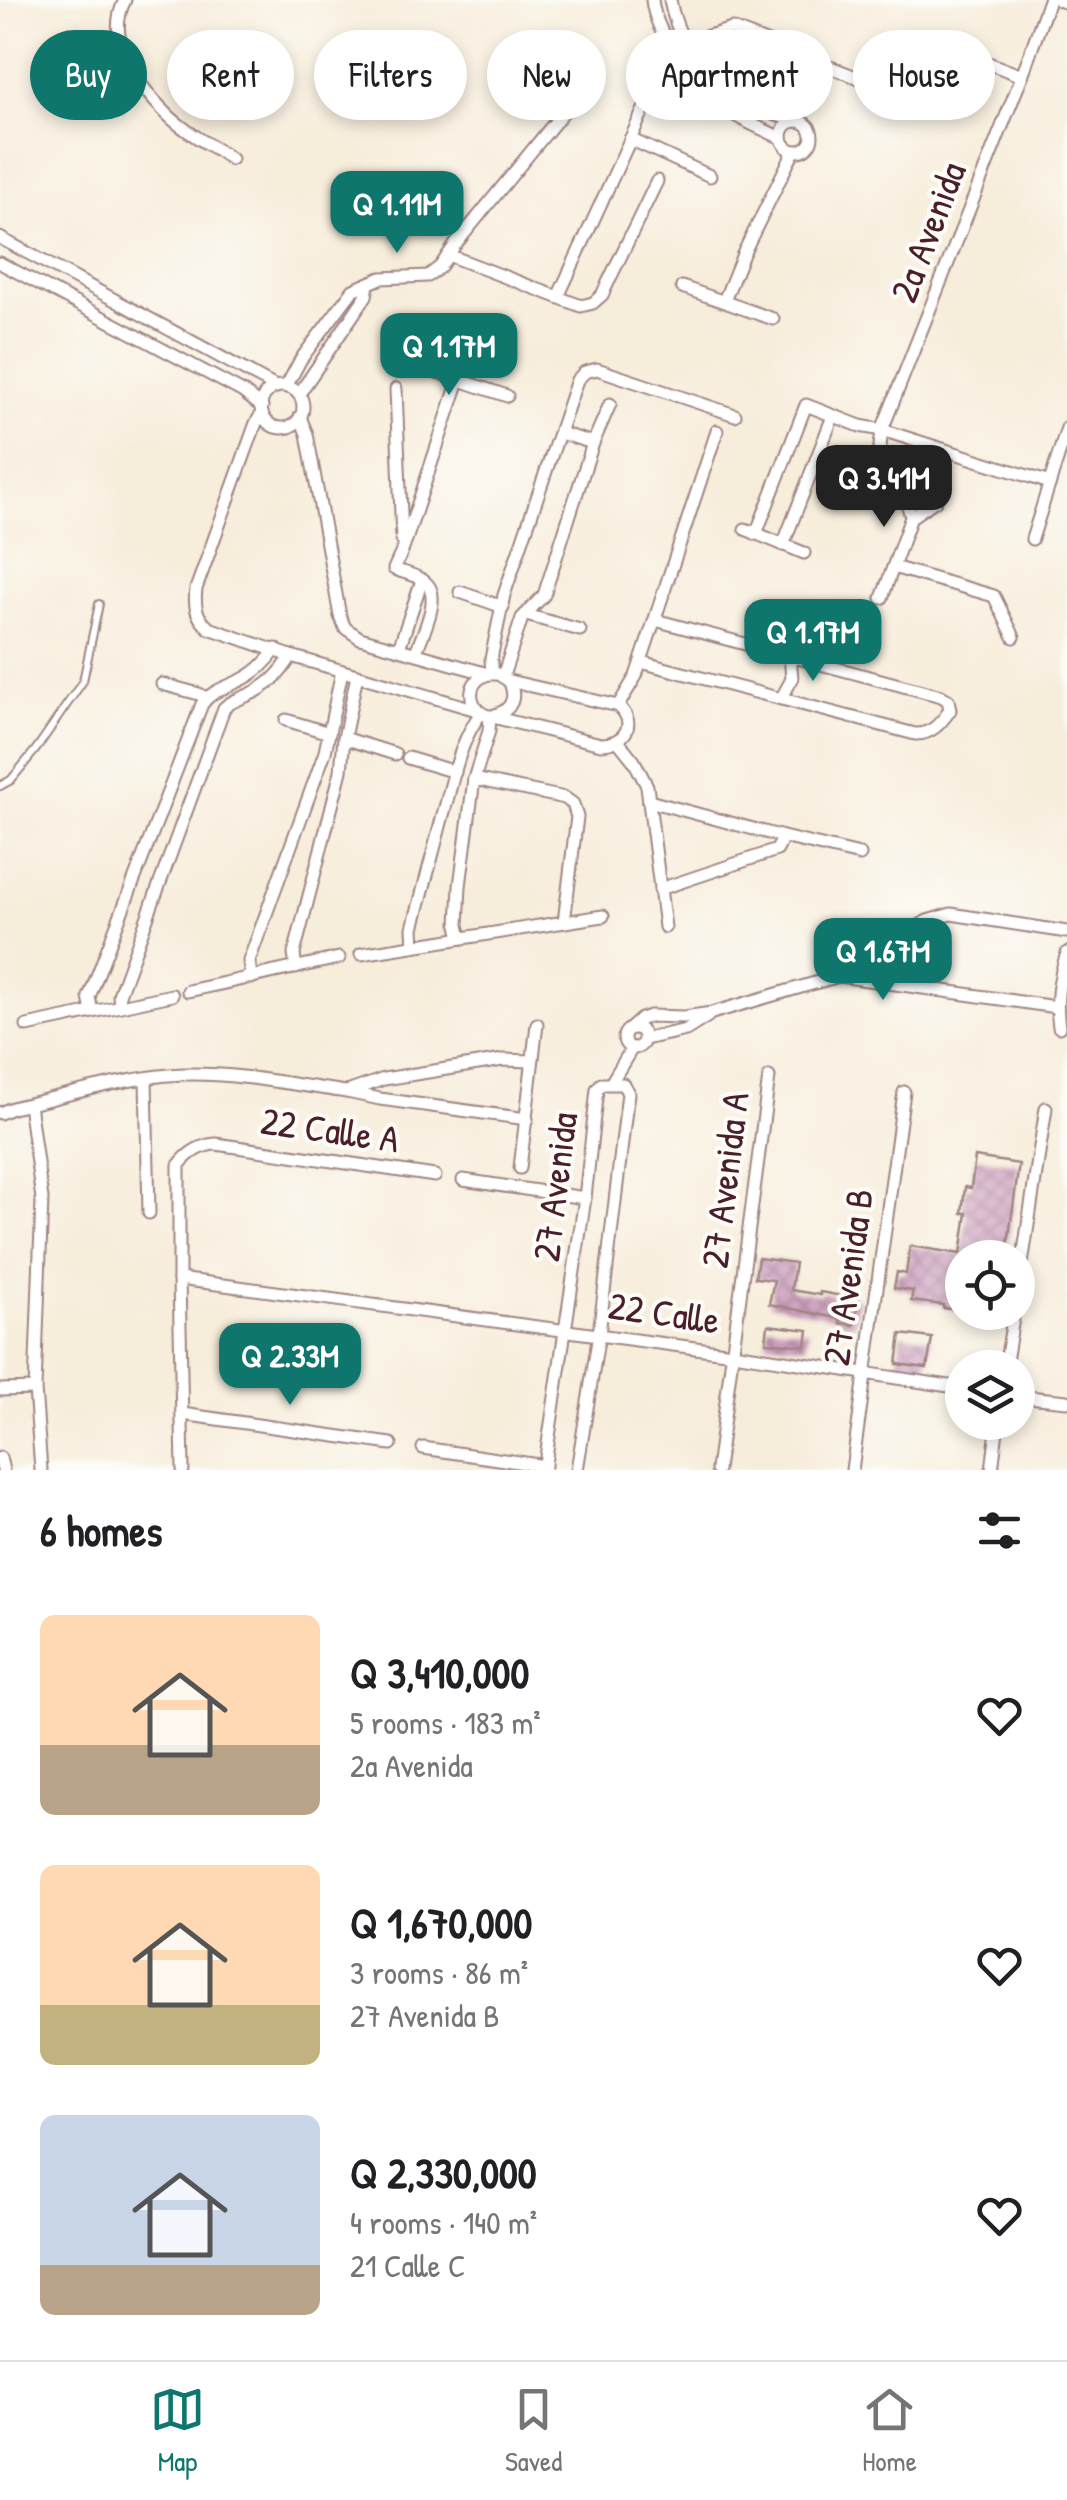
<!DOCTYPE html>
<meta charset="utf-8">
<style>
:root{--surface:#fff;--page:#f6f6f6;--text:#202124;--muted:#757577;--line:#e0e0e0;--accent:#0f766e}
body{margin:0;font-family:"Patrick Hand",sans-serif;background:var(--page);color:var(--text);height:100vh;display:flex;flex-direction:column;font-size:38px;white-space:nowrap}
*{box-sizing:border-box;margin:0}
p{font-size:32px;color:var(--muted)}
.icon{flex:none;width:55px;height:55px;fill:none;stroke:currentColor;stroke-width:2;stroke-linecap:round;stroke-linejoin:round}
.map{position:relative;height:1470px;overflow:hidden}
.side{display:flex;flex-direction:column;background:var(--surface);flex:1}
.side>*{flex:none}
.top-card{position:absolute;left:30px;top:30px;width:1008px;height:90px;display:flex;gap:20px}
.tools{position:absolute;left:945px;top:1240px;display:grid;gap:20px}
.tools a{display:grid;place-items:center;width:90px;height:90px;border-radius:50%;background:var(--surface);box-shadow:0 5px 15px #0003;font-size:50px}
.price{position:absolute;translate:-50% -85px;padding:0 22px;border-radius:20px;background:var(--accent);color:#fff;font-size:32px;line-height:65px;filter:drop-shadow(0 2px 5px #0008)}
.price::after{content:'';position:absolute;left:50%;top:60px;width:30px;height:22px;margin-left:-15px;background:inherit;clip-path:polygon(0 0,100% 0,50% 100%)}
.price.active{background:#222;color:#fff}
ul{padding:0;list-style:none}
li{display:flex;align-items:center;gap:30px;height:250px;padding:0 40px}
li span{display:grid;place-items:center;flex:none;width:280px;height:200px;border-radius:15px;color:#555}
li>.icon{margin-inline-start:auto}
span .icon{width:120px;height:120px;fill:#fffc;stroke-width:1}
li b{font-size:42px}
h2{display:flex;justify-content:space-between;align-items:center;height:120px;padding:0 40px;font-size:42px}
.pill{padding:0 35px;border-radius:45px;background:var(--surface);box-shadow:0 5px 15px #0003;font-size:35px;line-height:90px}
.pill.active{background:var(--accent);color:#fff}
.tabs{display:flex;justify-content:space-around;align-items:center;height:140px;border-top:2px solid var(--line);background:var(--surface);font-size:28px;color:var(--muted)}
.tabs a{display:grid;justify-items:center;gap:5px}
.tabs .active{color:var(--accent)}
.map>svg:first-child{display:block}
</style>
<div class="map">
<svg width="1067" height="1470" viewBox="0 0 1067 1470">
<defs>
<pattern id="building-cross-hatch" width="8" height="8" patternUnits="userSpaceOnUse" patternTransform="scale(2.5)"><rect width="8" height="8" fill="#cd9fbf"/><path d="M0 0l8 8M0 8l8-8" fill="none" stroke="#a8819b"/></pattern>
</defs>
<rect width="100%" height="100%" fill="#fdfcf7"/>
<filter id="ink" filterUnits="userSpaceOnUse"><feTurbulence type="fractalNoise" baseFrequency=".01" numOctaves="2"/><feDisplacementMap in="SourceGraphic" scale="20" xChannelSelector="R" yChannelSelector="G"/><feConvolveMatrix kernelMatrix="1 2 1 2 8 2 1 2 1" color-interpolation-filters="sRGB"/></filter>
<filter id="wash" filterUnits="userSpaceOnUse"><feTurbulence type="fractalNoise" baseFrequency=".0048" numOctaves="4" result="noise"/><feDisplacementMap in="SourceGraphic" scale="40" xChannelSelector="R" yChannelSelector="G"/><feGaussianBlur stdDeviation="2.25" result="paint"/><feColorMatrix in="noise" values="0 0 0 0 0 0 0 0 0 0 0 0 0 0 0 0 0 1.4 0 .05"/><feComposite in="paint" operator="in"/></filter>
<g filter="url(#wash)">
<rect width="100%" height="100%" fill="#f7eddb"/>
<g id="blocks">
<g fill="url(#building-cross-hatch)">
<polygon points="975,1157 1019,1164 1006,1258 962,1258 962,1310 943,1308 943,1305 911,1301 913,1291 894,1288 897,1272 906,1274 910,1246 961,1254 967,1213 962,1213 965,1187 971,1188"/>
<polygon points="758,1258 795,1263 791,1290 820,1295 820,1292 859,1299 854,1325 840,1323 841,1319 769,1304 774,1280 755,1278"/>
<polygon points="768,1325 808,1330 806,1346 766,1342"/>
<polygon points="901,1334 932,1338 927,1368 897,1364"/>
</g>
</g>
</g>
<g filter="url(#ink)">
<use href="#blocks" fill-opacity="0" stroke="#a08683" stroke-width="2.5"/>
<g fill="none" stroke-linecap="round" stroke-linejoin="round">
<g stroke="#a08683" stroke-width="10">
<polyline id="lane" points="0,786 11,780 37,748 83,681 99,604"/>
</g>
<g stroke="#a08683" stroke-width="15">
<g id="street">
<path d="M125,0C104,40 137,84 165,112C183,131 209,144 231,159"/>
<path d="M652,0C654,19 663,35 673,51C707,103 725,113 782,138"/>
<path d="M670,0C675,30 696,71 721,89C740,103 772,114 795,121"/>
<polyline points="1059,0 1067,3"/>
<polyline points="923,38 1022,76"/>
<polyline points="671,47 732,29 874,84"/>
<circle cx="797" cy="136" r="15"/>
<polyline points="630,139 710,176"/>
<polyline points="0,238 276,387"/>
<polyline points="448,255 581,306 593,303 602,295 657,181"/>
<polyline points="0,263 243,392 262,407"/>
<polyline points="682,287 773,319"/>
<polyline points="558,297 650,96"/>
<polyline points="724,301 743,254 794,151"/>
<polyline points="404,361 507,396"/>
<circle cx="282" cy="407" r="21"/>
<polyline points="286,387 301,359 353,290 381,278 428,276 440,267 455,245 591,78"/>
<polyline points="396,389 402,540"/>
<polyline points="299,394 366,296 368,284"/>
<path d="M262,413L256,423L196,589C194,606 196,617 209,628L291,656L477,710L485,715L601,744C625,744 638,723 618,706"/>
<polyline points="300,417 307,434 340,616 345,628 360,638 488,674 498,674 509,681 618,706"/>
<polyline points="560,433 593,443"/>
<polyline points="911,517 936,500"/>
<polyline points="745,529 804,553"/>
<polyline points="756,534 806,405 860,426 882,430 1050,483"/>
<polyline points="1032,539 1067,428"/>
<polyline points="783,545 833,416"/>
<polyline points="893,567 994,596 1014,637"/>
<polyline points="460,592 503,607"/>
<polyline points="882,598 911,517 908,506 878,463 882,430 1022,76 1049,0"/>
<polyline points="526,615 580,630"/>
<polyline points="399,648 422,580"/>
<path d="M416,652C422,635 443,595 425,582C417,575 404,573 394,569L403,549L459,380"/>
<path d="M641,662L915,734C931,735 941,723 950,710L948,700L941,696L655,620"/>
<polyline points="492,673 491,659 504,595 577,380 585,372 597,369 735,415"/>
<polyline points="503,676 522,618 544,595 593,443 610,404"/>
<polyline points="162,684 199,694 206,698"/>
<polyline points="781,699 792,679 790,656"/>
<polyline points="618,706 636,676 717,431"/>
<path d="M477,709C467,695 471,680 488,674"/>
<path d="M495,715C512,710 517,697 509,681"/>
<polyline points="286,720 329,733"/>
<polyline points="344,738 395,754"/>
<polyline points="618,741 634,761 647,786 665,927"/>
<polyline points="408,758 455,772"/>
<polyline points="474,779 565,798 573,804 577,817 564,922"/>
<polyline points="649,801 783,837 860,855"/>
<polyline points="660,889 777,850 783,837"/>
<polyline points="461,938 458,925 460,886 474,779 489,731 490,716"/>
<path d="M414,945L413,928C423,890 433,852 443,815C453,780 459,742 481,713"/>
<polyline points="361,954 603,916"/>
<polyline points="296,968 294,954 341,771 344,738 357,675"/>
<polyline points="839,976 927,921 951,914 1067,932"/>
<polyline points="251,978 249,961 325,752 342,671"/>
<polyline points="188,991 339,958"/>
<path d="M120,1006L119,995L224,708C231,701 237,700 246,696C266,688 281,674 291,656"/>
<path d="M92,1012L89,997L202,704C213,689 229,687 245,678C258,671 267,662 276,649"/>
<polyline points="27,1026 172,995"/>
<path d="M1059,1027C1055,1000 1059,978 1067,953"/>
<circle cx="634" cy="1038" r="10"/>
<polyline points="631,1028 641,1019 650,1016 684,1017 712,1013 839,976 1056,1007"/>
<polyline points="645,1039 686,1030 708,1016"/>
<polyline points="146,1079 149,1213"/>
<polyline points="611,1083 632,1048"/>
<polyline points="29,1104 42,1199 35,1389 41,1470"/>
<path d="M0,1113L12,1108C65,1096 134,1075 186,1074C239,1073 294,1085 347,1092"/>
<polyline points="527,1119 380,1099 347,1092 384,1079 503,1060 532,1061"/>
<polyline points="520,1168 537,1024"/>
<polyline points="463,1180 585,1198"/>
<polyline points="179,1279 733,1353 962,1388"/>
<polyline points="1018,1290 1046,1108"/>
<polyline points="1005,1368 1014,1312"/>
<polyline points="0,1390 35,1389"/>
<polyline points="1018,1396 1067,1401"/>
<polyline points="182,1414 391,1444"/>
<polyline points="423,1448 545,1466"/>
<polyline points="0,1458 3,1470"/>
<path d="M183,1470L179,1279V1165C189,1152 200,1145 216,1144L435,1176"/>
<polyline points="544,1470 585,1198 597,1089 601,1084 623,1084 628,1093 599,1334 577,1470"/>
<polyline points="717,1470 769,1077"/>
<polyline points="852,1470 904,1092"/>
<polyline points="992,1470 998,1422"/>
</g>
</g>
<use href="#lane" stroke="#fff" stroke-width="6"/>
<use href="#street" stroke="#fff" stroke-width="11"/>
</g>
</g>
<g text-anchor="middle" stroke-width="8" stroke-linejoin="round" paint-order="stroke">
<g font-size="38" fill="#4a1f2b" stroke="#fdfcf7">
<text transform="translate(928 232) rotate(-69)" y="13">2a Avenida</text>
<text transform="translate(330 1130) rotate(8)" y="13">22 Calle A</text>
<text transform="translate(725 1180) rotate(-83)" y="13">27 Avenida A</text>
<text transform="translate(555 1187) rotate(-83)" y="13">27 Avenida</text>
<text transform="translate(848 1277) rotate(-82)" y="13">27 Avenida B</text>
<text transform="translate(664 1313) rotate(8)" y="13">22 Calle</text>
</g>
</g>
</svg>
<div class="tools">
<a><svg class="icon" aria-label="locate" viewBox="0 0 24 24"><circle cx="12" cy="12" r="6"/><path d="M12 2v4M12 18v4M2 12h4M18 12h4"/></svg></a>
<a><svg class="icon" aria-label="layers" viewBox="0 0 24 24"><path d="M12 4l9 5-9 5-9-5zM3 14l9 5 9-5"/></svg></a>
</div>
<b class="price" style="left:397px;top:256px">Q 1.11M</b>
<b class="price" style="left:449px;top:398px">Q 1.17M</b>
<b class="price active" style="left:884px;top:530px">Q 3.41M</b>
<b class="price" style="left:813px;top:684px">Q 1.17M</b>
<b class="price" style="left:883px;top:1003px">Q 1.67M</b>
<b class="price" style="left:290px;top:1408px">Q 2.33M</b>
<div class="top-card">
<a class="pill active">Buy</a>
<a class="pill">Rent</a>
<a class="pill">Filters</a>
<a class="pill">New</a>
<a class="pill">Apartment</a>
<a class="pill">House</a>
</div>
</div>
<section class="side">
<h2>6 homes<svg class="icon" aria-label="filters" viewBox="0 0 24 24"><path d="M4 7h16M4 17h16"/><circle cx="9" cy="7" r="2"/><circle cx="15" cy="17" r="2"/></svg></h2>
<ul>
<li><span style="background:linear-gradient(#ffd9b3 65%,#b9a48a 0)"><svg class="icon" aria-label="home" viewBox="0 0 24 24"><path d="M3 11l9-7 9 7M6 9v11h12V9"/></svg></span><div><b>Q 3,410,000</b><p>5 rooms · 183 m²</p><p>2a Avenida</p></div><svg class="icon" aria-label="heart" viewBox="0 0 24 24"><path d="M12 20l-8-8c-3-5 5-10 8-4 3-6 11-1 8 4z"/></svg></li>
<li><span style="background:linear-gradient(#ffd9b3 70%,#c2b280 0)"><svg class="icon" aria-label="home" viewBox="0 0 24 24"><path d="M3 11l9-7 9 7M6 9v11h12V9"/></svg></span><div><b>Q 1,670,000</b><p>3 rooms · 86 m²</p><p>27 Avenida B</p></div><svg class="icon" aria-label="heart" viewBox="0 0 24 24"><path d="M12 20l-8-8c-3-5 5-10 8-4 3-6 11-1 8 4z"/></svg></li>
<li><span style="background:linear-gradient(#c9d6e8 75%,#b9a48a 0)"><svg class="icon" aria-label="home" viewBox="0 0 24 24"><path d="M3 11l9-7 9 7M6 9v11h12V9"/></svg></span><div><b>Q 2,330,000</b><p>4 rooms · 140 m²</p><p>21 Calle C</p></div><svg class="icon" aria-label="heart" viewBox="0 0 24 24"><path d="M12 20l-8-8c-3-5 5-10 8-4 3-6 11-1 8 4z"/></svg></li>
</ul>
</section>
<nav class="tabs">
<a class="active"><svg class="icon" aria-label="map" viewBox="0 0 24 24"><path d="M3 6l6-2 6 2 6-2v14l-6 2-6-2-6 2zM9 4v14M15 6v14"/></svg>Map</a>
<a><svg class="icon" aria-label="saved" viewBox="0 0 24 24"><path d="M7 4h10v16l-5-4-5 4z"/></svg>Saved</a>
<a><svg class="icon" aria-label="home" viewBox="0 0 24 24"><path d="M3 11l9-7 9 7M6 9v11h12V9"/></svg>Home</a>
</nav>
